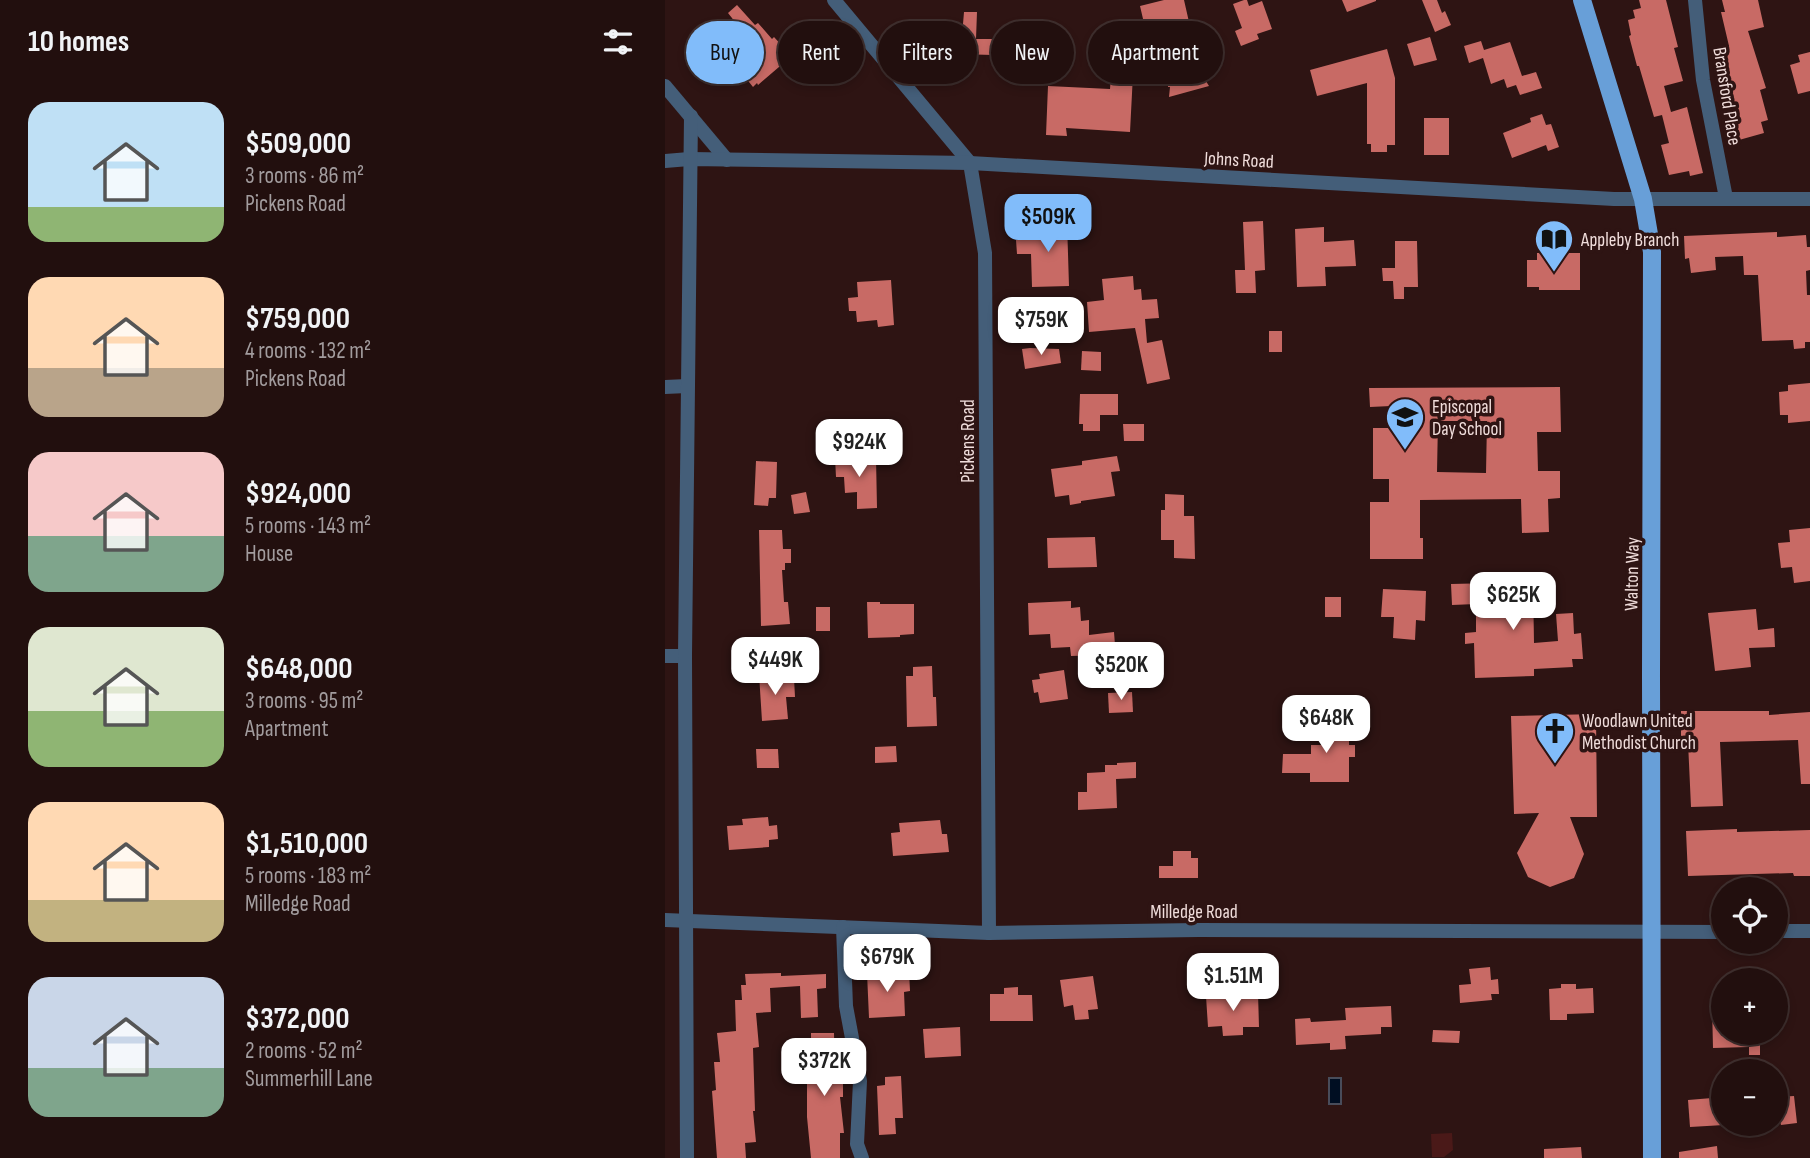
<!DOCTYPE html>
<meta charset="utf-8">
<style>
:root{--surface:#220f0e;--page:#2e1d1c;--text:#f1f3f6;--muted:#a29c9e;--line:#3f2f2e;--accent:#81bcfa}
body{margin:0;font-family:"Sofia Sans Condensed",sans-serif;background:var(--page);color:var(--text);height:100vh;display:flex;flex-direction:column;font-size:26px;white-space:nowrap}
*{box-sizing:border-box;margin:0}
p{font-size:23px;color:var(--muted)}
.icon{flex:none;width:38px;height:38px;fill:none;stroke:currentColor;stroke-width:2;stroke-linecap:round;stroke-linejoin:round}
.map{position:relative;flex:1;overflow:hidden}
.side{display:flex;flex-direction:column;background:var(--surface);width:665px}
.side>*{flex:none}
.guide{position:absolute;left:21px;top:21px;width:665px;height:63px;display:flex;gap:14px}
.buttons{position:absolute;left:1046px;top:877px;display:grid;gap:14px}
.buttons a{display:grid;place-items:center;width:77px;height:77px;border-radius:50%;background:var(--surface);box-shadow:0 4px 10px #0003,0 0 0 2px var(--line);font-size:35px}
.price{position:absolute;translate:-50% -60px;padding:0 16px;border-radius:14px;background:#fff;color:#222;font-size:23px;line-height:46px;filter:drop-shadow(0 2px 4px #0008)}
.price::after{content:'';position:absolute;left:50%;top:42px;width:21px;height:16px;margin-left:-10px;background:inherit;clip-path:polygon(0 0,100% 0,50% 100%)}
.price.on{background:var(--accent);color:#111}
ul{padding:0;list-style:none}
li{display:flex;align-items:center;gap:21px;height:175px;padding:0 28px}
li span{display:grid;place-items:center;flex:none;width:196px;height:140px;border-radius:21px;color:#555}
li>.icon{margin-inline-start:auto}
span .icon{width:84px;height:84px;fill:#fffc;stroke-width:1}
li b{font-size:30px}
h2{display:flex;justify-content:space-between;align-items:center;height:84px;padding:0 28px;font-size:30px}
.tag{padding:0 24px;border-radius:32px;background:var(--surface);box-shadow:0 4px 10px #0003,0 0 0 2px var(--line);font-size:24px;line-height:63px}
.tag.on{background:var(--accent);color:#111}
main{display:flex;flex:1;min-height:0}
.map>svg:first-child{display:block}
</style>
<main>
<section class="side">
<h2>10 homes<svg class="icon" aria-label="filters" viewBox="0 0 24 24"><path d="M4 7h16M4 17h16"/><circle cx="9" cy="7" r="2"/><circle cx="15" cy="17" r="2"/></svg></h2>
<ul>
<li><span style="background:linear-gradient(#bfe0f5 75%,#8fb573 0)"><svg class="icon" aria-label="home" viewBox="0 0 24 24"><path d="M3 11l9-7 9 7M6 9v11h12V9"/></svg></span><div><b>$509,000</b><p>3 rooms · 86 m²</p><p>Pickens Road</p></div></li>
<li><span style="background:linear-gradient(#ffd9b3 65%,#b9a48a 0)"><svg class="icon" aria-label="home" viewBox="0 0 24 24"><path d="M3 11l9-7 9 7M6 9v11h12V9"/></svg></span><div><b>$759,000</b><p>4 rooms · 132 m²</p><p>Pickens Road</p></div></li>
<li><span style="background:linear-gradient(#f6c9c9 60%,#7fa58c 0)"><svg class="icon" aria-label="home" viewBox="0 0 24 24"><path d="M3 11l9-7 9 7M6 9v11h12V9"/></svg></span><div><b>$924,000</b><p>5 rooms · 143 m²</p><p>House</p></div></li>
<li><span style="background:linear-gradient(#dfe7d0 60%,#8fb573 0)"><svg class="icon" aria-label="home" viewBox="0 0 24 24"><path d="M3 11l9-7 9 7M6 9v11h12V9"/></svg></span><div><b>$648,000</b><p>3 rooms · 95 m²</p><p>Apartment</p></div></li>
<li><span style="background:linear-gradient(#ffd9b3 70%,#c2b280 0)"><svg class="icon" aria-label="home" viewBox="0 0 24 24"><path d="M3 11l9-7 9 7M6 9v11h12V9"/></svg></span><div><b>$1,510,000</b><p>5 rooms · 183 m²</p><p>Milledge Road</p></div></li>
<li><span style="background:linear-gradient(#c9d6e8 65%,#7fa58c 0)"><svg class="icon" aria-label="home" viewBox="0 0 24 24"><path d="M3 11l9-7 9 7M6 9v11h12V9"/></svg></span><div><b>$372,000</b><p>2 rooms · 52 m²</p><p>Summerhill Lane</p></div></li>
</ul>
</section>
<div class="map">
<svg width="1145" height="1158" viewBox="0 0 1145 1158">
<rect width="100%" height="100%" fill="#2e1413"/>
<polygon fill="#4a1918" points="787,1133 788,1150 779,1157 767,1157 766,1134"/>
<rect fill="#000e22" stroke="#484c5a" stroke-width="2" x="664" y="1078" width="12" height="26"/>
<g fill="#c86a65" fill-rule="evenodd">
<polygon points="499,0 519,0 529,44 531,43 535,65 541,77 539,78 544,86 504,97 505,87 503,87 503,80 501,80 501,76 468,74 465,132 401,128 402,136 381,135 383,86 445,89 447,63 450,63 452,40 464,41 482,36 475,6"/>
<polygon points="579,0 582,0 584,6 597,1 607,29 592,34 594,39 576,46 570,31 577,28 568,4"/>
<polygon points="677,0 711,0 711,1 682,12"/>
<polygon points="757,0 772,0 777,13 780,11 786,25 770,32"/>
<polygon points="974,0 1001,0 1013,47 1009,48 1018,81 999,86 1006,112 1022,107 1038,173 1025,176 1024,171 1004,175 996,145 1004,143 997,115 989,117 974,66 972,66 964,36 966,35 963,20 970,18 968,10 976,8"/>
<polygon points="1057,0 1093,0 1099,27 1083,31 1101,88 1095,90 1103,120 1096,122 1099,133 1074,140 1068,119 1070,118 1052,50 1064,46 1056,12 1060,12"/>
<polygon points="72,5 90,25 93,23 107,39 109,37 120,49 114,53 121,61 93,85 92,83 88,87 80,77 83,74 69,54 81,44 78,40 82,37 63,13"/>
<polygon points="299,12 312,12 311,39 328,39 328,55 256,53 257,37 271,36 271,30 290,30 290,26 298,24"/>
<polygon points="765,37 772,60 749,66 742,44"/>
<polygon points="816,41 819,50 845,42 857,76 871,72 877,88 855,95 851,85 842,88 839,79 826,84 818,58 804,63 799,46"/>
<polygon points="722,49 730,78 730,145 722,145 722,152 706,152 706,144 702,144 702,83 652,96 645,70"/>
<polygon points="1145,52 1145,91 1133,94 1125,65 1135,62 1133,55"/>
<polygon points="877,114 881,125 886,124 894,147 883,151 881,145 847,158 838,133 866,122 865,118"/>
<rect x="759" y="118" width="25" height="37"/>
<polygon points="402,221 404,286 367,287 366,254 352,254 351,240 368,240 368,222"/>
<polygon points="598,221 600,270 590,271 591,293 571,293 570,270 580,270 578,222"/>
<polygon points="659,227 659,242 689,240 691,266 660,267 661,286 632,287 630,229"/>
<polygon points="1112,232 1112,237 1141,235 1142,247 1145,247 1145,270 1141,271 1142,295 1145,295 1145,342 1140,342 1140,348 1129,349 1128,340 1097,341 1093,275 1079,275 1078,256 1050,257 1051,270 1026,273 1024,258 1020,259 1019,236"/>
<polygon points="730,241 752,241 753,287 739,287 739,299 729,299 728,281 718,281 717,268 730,268"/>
<polygon points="872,253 915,253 915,290 874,290 874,287 862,287 862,260 872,260"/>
<polygon points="468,276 469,290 476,289 477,300 492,299 494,318 480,319 482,343 497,340 505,379 482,384 470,328 424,332 422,302 439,300 437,279"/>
<polygon points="226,280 229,325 213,327 212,320 192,322 191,311 184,311 183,298 193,297 192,282"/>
<rect x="604" y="331" width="13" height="21"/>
<polygon points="365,348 394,349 396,363 360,369 357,349"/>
<polygon points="417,351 436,352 436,371 416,370"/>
<polygon points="1145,383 1145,421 1123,423 1123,415 1115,415 1114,392 1123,391 1123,385"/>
<path d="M895,387L896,432H872L873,471H895V498L883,499L884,532L857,533L856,499L755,500V538H758V559H705V502H724V479H708V428H726V406L705,407L704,388ZM773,421H822L821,473L772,472Z"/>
<polygon points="415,394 453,394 453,415 435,415 435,431 418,431 418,424 414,424"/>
<polygon points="458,424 479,424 479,441 459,441"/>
<polygon points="452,456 455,471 446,472 450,496 416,501 416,503 405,505 404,495 390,497 386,469 417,465 417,461"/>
<polygon points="170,458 211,458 212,508 192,509 192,492 180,493 179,477 171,477"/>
<polygon points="91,461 112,462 111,498 104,498 103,506 89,505"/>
<polygon points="141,492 145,512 129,514 126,495"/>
<polygon points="500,494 519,495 519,516 529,516 530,559 509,558 509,540 496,540 496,510 500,510"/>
<polygon points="1145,528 1145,581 1129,583 1127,567 1116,568 1113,543 1125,542 1124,530"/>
<polygon points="94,530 117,530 118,549 126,549 126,563 120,563 120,570 117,570 119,602 123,602 125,624 96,626"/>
<polygon points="430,537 432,567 383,568 382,538"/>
<polygon points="868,582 869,643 893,641 891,614 908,613 909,634 916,633 918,659 907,659 908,667 869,669 869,676 810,678 809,643 800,644 800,633 811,632 811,604 787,605 786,584"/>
<polygon points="718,589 761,591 760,621 751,620 750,640 728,638 729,617 716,617"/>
<rect x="660" y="597" width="16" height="20"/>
<polygon points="406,601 406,608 415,607 416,621 424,620 424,635 449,632 451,658 439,660 438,655 406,656 405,647 386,648 385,634 364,635 363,603"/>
<polygon points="202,602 215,602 215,604 249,604 249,634 235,635 235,637 203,638"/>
<rect x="151" y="607" width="14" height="24"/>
<polygon points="1091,609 1093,630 1109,628 1110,647 1084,648 1086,667 1050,671 1043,613"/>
<polygon points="267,666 268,697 271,697 272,726 242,727 241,676 248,676 248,667"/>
<polygon points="399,670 403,699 375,703 373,692 369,693 367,680 375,679 374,674"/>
<polygon points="108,673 109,679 129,678 130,697 121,697 123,719 97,721 94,674"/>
<polygon points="467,692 468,712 444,713 443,693"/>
<polygon points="667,709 684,709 684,745 690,745 690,757 684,757 684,782 645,782 645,773 617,773 618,754 646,754 646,745 667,745"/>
<polygon points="1016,711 1104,711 1104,715 1145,712 1145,784 1136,784 1133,740 1055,742 1058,806 1026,807 1023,742 1016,742"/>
<polygon points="931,714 932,817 905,817 919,854 909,878 885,887 863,877 852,853 874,813 849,814 846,716"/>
<polygon points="231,746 232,762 210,763 210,747"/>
<polygon points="91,749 113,749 114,768 92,768"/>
<polygon points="471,762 471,778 451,779 452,808 413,810 413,792 422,792 422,773 440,772 440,765 452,765 452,763"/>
<polygon points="103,817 104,826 112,825 113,839 104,840 104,847 64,850 62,826 78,825 77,819"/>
<polygon points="275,820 277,834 282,834 284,852 228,856 226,833 235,832 234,823"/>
<polygon points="1072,829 1072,832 1145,830 1145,876 1129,876 1128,873 1023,876 1021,831"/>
<polygon points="508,851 526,851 526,858 533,858 533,878 494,878 494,866 508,866"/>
<polygon points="825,967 826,980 833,979 834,994 826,994 827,1000 795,1003 794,985 806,984 804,969"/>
<polygon points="244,971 245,991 239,992 240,1016 204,1018 202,973"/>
<polygon points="116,973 116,976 161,974 161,988 152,989 153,1017 136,1018 135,986 105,988 106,1012 91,1013 94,1047 88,1048 90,1111 88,1111 91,1142 80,1143 81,1158 52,1158 47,1091 51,1090 49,1062 55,1062 52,1033 71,1031 70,1000 77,1000 76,985 81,985 80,974"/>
<polygon points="428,976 433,1009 423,1010 424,1019 410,1020 408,1005 399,1007 395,980"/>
<polygon points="896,984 911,984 911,989 928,988 929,1013 902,1014 902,1020 885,1020 884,989 896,988"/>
<polygon points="353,987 353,995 367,995 368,1021 325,1021 325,994 339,994 339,988"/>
<polygon points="593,993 594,1027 578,1027 578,1035 558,1036 557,1026 543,1027 541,996"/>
<polygon points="1059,1004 1059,1032 1095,1032 1095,1055 1084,1055 1084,1047 1048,1048 1047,1005"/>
<polygon points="726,1006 727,1027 716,1027 716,1034 680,1036 681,1049 665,1050 665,1043 631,1045 630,1019 645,1018 646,1022 681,1020 680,1008"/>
<polygon points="295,1027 296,1056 260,1058 258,1029"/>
<polygon points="768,1030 795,1031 794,1043 767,1042"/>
<polygon points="146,1033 169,1033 170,1077 178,1077 178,1097 175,1097 179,1133 175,1133 175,1158 146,1158 142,1117 142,1059 139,1059 139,1046 146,1046"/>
<polygon points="236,1076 238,1118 230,1118 231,1134 214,1135 212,1086 220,1085 220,1077"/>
<polygon points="1129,1096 1132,1123 1116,1125 1115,1121 1111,1121 1111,1097"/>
<polygon points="1059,1097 1059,1125 1025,1127 1023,1100"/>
<polygon points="1052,1146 1053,1158 1014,1158 1014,1152"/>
<polygon points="916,1147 917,1158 879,1158 879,1149"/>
</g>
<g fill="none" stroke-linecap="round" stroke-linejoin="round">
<g stroke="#445e79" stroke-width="14">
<polyline points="169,0 305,163 320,253 324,933"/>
<polyline points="1030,0 1038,80 1061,198"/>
<polyline points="0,86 62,160"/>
<polyline points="0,161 24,159 305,163 949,199 1145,199"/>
<polyline points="0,387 22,386"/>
<polyline points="0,656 20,656"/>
<polyline points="0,920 324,933 534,930 1059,932"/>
<polyline points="178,927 181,1006 195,1081 192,1144 197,1158"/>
<polyline points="1111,931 1145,931"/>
<polyline points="22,1158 20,656 26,116"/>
</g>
<polyline stroke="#689fd8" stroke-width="18" points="917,0 978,199 987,252 986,677 987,1158"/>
</g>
<defs>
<g id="library-pin" transform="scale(2.0125)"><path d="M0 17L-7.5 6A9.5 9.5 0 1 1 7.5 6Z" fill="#81bcfa" stroke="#2e1413"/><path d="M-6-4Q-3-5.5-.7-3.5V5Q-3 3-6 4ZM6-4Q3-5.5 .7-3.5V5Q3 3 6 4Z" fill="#111"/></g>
<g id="school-pin" transform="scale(2.0125)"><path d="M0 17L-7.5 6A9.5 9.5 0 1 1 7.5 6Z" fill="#81bcfa" stroke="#2e1413"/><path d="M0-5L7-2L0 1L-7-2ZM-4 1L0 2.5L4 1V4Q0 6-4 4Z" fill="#111"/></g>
<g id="church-pin" transform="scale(2.0125)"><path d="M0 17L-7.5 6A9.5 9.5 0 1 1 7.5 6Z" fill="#81bcfa" stroke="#2e1413"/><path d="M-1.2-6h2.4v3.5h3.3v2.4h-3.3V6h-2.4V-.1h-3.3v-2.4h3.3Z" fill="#111"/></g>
</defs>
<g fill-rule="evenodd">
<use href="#library-pin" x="889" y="239"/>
<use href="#school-pin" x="740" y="417"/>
<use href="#church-pin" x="890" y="731"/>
</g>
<g text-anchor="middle" stroke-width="7" stroke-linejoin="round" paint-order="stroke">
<g font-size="19" fill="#f0dddb" stroke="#2e1413">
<text transform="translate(1063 96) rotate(81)" y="7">Bransford Place</text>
<text transform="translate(574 159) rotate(3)" y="7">Johns Road</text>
<text transform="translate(302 441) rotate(-90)" y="7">Pickens Road</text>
<text transform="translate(966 574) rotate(-89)" y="7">Walton Way</text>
<text x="529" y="918">Milledge Road</text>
</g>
<g font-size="19" fill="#f0dddb" stroke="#2e1413" text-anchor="start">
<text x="916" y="246">Appleby Branch</text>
<text x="767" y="413">Episcopal<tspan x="767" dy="22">Day School</tspan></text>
<text x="917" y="727">Woodlawn United<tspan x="917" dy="22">Methodist Church</tspan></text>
</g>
</g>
</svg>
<div class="buttons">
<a><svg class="icon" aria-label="locate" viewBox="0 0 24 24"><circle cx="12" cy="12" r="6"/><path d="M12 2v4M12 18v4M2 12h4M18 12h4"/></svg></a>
<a>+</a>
<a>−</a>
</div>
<b class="price on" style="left:383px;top:254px">$509K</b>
<b class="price" style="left:376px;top:357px">$759K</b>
<b class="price" style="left:194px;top:479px">$924K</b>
<b class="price" style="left:848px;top:632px">$625K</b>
<b class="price" style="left:110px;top:697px">$449K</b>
<b class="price" style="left:456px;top:702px">$520K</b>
<b class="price" style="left:661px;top:755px">$648K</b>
<b class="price" style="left:222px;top:994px">$679K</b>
<b class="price" style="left:568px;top:1013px">$1.51M</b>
<b class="price" style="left:159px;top:1098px">$372K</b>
<div class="guide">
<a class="tag on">Buy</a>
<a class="tag">Rent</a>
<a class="tag">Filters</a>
<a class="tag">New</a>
<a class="tag">Apartment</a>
</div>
</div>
</main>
